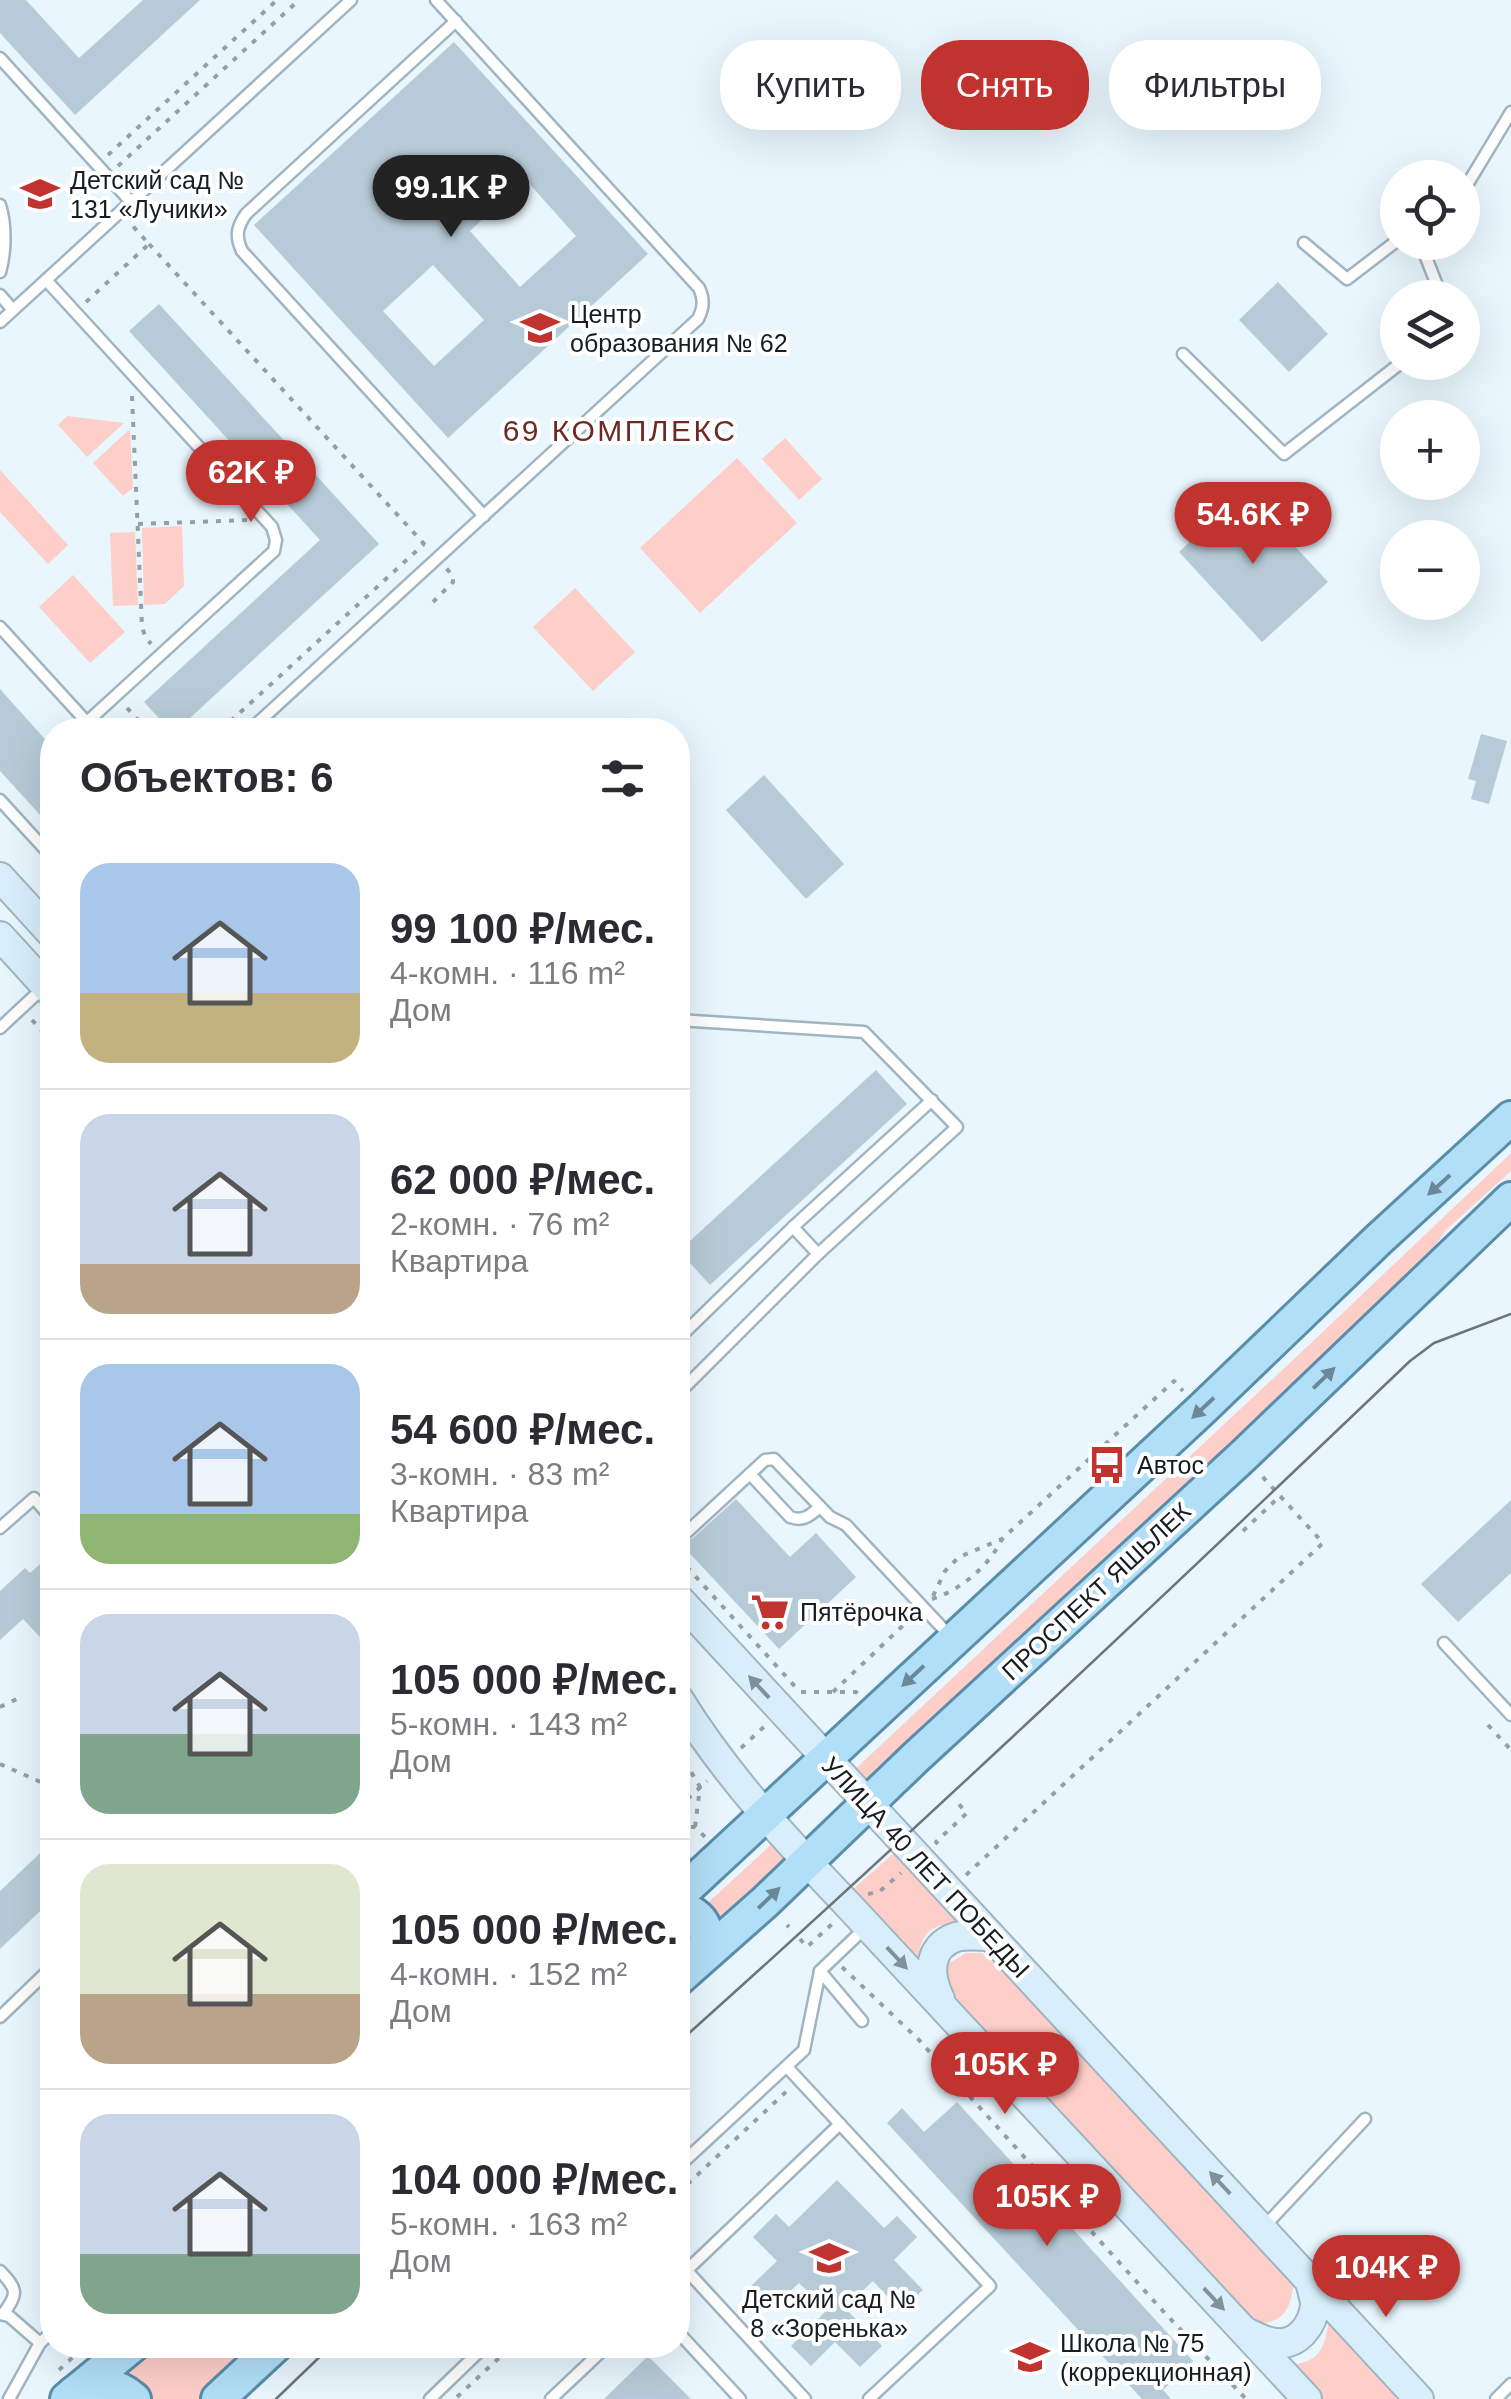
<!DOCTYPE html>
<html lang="ru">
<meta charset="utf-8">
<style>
:root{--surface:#fff;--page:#f7f7f7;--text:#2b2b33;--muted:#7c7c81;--line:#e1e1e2;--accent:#c1332f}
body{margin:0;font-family:Arial,sans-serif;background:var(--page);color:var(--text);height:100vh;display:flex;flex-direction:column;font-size:38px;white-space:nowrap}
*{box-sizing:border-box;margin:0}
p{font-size:32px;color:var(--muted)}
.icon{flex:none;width:55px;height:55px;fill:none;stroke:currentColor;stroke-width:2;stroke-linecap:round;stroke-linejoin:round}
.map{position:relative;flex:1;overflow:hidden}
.details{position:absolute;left:40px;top:718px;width:650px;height:1640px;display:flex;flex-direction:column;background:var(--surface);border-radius:40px;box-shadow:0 10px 40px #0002}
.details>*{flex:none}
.guide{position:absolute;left:720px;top:40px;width:640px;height:90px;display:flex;gap:20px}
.tools{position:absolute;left:1380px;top:160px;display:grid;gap:20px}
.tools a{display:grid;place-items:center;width:100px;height:100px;border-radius:50%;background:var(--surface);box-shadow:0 10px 40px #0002;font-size:50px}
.price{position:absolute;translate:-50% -85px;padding:0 22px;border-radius:35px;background:var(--accent);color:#fff;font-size:32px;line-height:65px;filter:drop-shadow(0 2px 5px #0008)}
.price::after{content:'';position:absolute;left:50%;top:60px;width:30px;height:22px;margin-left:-15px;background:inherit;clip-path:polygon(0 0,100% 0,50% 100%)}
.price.selected{background:#222;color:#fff}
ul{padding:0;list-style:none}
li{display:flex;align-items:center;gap:30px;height:250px;padding:0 40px}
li+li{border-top:2px solid var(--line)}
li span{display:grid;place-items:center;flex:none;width:280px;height:200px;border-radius:30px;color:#555}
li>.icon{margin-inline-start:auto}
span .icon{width:120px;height:120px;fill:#fffc;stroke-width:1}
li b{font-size:42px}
h2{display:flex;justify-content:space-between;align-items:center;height:120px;padding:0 40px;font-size:42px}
.pill{padding:0 35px;border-radius:40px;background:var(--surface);box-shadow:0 10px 40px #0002;font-size:35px;line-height:90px}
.pill.selected{background:var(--accent);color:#fff}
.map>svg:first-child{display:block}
</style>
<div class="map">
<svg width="1511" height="2399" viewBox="0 0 1511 2399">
<rect width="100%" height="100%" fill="#e9f6fe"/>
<g fill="#fecfc9">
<polygon points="67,416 124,423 87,457 58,425"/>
<polygon points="130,429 133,488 123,496 93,463"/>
<polygon points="785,438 822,479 799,500 762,459"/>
<polygon points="737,458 797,523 700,613 640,548"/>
<polygon points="0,470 68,545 48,564 0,512"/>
<polygon points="182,526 184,586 165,604 144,605 142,528"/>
<polygon points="135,532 138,605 113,606 110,533"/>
<polygon points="73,575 125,632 90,663 39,607"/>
<polygon points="575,588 635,652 593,691 533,627"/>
<polygon points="1511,1153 1511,1171 1446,1230 1413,1278 868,1790 852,1772 1310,1344"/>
<polygon points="774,1842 790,1860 678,1964 678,1930"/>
<path d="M894,1853L959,1923C928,1924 921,1934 917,1964L852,1890Z"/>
<path d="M966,1953H982L996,1965L1294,2282C1290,2311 1284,2323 1253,2324L960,2015L942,1978L948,1964Z"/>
<path d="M1329,2320L1402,2399H1319L1287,2365C1320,2363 1324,2350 1329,2320Z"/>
<polygon points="161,2345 268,2345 210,2399 153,2399 145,2390 118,2379"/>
</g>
<g fill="#b6cbd7" fill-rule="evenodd">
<polygon points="0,0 26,0 79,58 143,0 200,0 75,115 0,33"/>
<path d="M454,42L648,254L448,438L254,225ZM526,180L576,236L520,287L470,231ZM433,265L484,320L434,366L383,311Z"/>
<polygon points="1278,282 1328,334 1289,372 1239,320"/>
<polygon points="159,304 379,544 177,730 170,730 144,702 320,540 129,331"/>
<polygon points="1244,491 1328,582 1262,642 1179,552"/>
<polygon points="0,689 52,747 52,828 0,771"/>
<polygon points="1481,734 1507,741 1489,804 1471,799 1476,781 1468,779"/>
<polygon points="764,775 844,864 806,899 726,810"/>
<polygon points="876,1070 907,1104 710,1285 679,1251"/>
<polygon points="736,1499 790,1557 816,1533 856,1577 779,1649 681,1544 693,1538"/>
<polygon points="1511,1500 1511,1573 1458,1622 1421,1584"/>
<polygon points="40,1564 52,1578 52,1650 23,1619 0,1640 0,1591 25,1568 30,1573"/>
<polygon points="52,1842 52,1900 0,1949 0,1891"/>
<polygon points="957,2102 1193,2361 1163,2390 1171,2399 1142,2399 887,2123 902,2108 924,2132"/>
<polygon points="837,2180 884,2228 897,2216 917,2237 894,2260 923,2290 901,2311 873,2281 845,2308 882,2346 860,2367 835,2342 811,2366 791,2346 827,2310 799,2283 772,2309 750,2287 777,2261 753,2237 776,2214 789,2227"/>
<polygon points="648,2356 691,2399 604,2399"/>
</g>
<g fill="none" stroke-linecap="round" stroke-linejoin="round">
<g stroke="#a0b5c1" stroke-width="15">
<g id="lane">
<path d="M456,21L246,214C237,227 235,236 242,251L484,516"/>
<polyline points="0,58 131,202"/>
<polyline points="1462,189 1467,185 1511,112"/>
<path d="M0,205C6,224 6,252 0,272"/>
<polyline points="1420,242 1442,298"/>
<polyline points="1304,243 1347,279 1398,240"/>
<polyline points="0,295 13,310"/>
<polyline points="0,322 46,280"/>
<polyline points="1183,354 1284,454 1402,362"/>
<polyline points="0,627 94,730"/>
<polyline points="87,722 274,551 276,540 272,527 46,280 351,0"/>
<path d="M250,730L698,319C704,307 704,299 699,288L436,0"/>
<polyline points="0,800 52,857"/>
<polyline points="678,1020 864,1032 957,1127 818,1254 793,1227 932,1100"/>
<polyline points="0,1028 43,988"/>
<polyline points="678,1339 793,1227"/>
<polyline points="678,1394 818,1254"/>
<path d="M750,1474L790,1517C804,1522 810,1515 820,1507"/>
<polyline points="0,1528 34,1498 52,1519"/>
<polyline points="678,1536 687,1532 765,1460 774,1459 830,1517 846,1525 949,1635"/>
<polyline points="1444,1643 1511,1715"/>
<polyline points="820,1971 862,2021"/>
<polyline points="0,2017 52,1967"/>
<polyline points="787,2067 990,2286 869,2399"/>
<polyline points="678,2167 804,2050 820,1971 864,1929"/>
<polyline points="1263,2228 1365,2119"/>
<polyline points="678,2261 805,2399"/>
<path d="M0,2271C17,2289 19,2293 3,2314"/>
<polyline points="686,2271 840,2124"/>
<polyline points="0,2314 9,2316 40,2343"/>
<polyline points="678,2332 740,2399"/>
<polyline points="9,2399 40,2343 52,2332"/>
<polyline points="430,2399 486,2345"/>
<polyline points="551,2399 608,2345"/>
<polyline points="1496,2399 1511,2384"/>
</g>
</g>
<g stroke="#a0b5c1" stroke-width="32">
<g id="secondary">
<polyline points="0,877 52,934"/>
<polyline points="0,936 52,993"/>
<polyline points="678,1598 1419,2399"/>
<path d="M678,1698C726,1776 787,1841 850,1907L1307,2399"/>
<path d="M940,1999C929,1977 926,1947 956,1937C966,1934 980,1936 990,1936"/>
<path d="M1246,2332C1255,2336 1267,2343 1277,2343C1298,2345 1313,2325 1315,2305C1315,2298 1311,2288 1310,2281"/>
</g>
</g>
<g stroke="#598daa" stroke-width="38">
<g id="primary">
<polyline points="678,1896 1201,1410 1378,1240 1511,1118"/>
<path d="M678,1908C705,1913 714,1936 699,1959"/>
<polyline points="678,1979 765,1902 916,1757 1243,1456 1511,1199"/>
<path d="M74,2393C99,2386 112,2380 134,2399"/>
<polyline points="67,2399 133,2345"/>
<polyline points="218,2399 276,2345"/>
</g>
</g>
<g stroke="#95a0a6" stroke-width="4" stroke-dasharray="5 8" stroke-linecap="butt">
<polyline points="108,155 277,0"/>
<polyline points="118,166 299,0"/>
<polyline points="149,244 426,546"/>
<polyline points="86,302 149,244 129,222"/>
<polyline points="132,396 142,627 145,636 151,644"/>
<polyline points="138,524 249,520"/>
<polyline points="433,602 453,582 453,576 446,568"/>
<polyline points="127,708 147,730"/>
<polyline points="221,730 424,544"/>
<polyline points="32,1020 52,1042"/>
<polyline points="44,1488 52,1481"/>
<polyline points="1243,1531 1280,1496"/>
<polyline points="678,1557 800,1692"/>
<polyline points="933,1596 945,1571 959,1557 1002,1539 1174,1381 1183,1391"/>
<path d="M932,1599C961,1590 989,1566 1002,1539"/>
<polyline points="801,1692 856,1692 860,1696"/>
<polyline points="833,1692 913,1616"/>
<polyline points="0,1707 23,1696"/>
<polyline points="1488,1725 1511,1750"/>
<polyline points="741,1748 767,1724"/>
<polyline points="678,1750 700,1787 695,1827"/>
<polyline points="0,1764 52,1787"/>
<polyline points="678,1808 707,1781"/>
<polyline points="678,1827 695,1827 705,1837"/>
<polyline points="938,1844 936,1842 967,1813 954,1799"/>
<polyline points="966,1875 1323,1543 1261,1475"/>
<polyline points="868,1894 879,1892 901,1873"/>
<polyline points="787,1925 789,1927"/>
<polyline points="800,1939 807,1947 832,1924"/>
<polyline points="842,1967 918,2039 1163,2311 1246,2399"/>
<polyline points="678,2193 788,2090"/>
<polyline points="59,2370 86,2345"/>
<polyline points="457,2397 513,2345"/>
</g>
<use href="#lane" stroke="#fff" stroke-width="10"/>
<use href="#secondary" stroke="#d8effb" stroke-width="28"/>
<use href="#primary" stroke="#b1dff8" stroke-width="32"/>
<g stroke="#6b757a" stroke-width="2.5">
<path d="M678,2043C926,1821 1169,1591 1410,1361L1434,1343L1511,1314"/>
<polyline points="276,2399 332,2345"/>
</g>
</g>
<defs><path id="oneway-solid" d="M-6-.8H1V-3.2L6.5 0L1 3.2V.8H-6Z" transform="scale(2.5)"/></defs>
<g fill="#6b8898">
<use href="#oneway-solid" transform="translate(1439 1185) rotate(138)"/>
<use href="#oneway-solid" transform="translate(1324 1378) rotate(-44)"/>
<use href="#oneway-solid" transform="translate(1203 1408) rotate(137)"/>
<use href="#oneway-solid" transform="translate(913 1676) rotate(137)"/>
<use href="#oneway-solid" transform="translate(769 1898) rotate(-44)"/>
</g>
<g fill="#819199">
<use href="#oneway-solid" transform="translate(759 1687) rotate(-133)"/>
<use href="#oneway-solid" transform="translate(897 1958) rotate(47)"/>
<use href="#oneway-solid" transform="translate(1220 2183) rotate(-133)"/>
<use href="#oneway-solid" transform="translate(1214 2299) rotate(47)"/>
</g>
<defs>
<g id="school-bare" transform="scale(3)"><path d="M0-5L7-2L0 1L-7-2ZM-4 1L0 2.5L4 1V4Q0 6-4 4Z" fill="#c1332f" stroke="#fff" stroke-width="2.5" paint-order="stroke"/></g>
<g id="bus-bare" transform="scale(3)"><path d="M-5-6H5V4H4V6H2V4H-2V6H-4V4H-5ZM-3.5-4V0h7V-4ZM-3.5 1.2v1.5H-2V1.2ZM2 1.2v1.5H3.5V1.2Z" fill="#c1332f" stroke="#fff" stroke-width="2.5" paint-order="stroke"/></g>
<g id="supermarket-bare" transform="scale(3)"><path d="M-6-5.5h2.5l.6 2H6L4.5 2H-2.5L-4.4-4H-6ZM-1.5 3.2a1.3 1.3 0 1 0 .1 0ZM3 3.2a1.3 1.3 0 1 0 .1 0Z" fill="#c1332f" stroke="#fff" stroke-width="2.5" paint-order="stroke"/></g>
</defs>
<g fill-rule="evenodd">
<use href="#school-bare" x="40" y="194"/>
<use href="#school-bare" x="540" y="328"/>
<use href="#bus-bare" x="1107" y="1465"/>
<use href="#supermarket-bare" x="770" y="1612"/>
<use href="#school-bare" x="829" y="2258"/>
<use href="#school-bare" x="1030" y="2357"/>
</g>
<g text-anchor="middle" stroke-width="8" stroke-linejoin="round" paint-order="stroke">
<g font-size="25" fill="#161e22" stroke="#fff" text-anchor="start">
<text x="70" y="189">Детский сад №<tspan x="70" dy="29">131 «Лучики»</tspan></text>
<text x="570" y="323">Центр<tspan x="570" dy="29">образования № 62</tspan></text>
<text x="1137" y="1474">Автос</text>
<text x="800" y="1621">Пятёрочка</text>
<text x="829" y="2308" text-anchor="middle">Детский сад №<tspan x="829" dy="29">8 «Зоренька»</tspan></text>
<text x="1060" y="2352">Школа № 75<tspan x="1060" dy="29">(коррекционная)</tspan></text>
</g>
<g font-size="25" fill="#161e22" stroke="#fff">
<text transform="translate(1096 1591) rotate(-43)" y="9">ПРОСПЕКТ ЯШЬЛЕК</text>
<text transform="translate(926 1867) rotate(47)" y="9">УЛИЦА 40 ЛЕТ ПОБЕДЫ</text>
</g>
<g font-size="30" letter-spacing="2.5" fill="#6e2924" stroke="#fff">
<text x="620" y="441">69 КОМПЛЕКС</text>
</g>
</g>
</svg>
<div class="tools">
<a><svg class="icon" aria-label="locate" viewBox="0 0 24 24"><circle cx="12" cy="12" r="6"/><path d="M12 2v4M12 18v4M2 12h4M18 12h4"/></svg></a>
<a><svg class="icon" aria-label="layers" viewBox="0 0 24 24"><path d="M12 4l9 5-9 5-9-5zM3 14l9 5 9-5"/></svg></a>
<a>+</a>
<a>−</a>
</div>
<b class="price selected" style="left:451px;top:240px">99.1K ₽</b>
<b class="price" style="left:251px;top:525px">62K ₽</b>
<b class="price" style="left:1253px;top:567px">54.6K ₽</b>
<b class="price" style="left:1005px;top:2117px">105K ₽</b>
<b class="price" style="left:1047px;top:2249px">105K ₽</b>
<b class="price" style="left:1386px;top:2320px">104K ₽</b>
<div class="guide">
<a class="pill">Купить</a>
<a class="pill selected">Снять</a>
<a class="pill">Фильтры</a>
</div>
<section class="details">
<h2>Объектов: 6<svg class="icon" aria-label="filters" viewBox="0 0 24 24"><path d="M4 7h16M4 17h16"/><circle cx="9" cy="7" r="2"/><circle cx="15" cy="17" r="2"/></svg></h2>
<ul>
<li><span style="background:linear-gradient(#a9c7e8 65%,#c2b280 0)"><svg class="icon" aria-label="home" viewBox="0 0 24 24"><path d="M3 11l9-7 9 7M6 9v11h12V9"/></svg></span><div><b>99 100 ₽/мес.</b><p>4-комн. · 116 m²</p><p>Дом</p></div></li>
<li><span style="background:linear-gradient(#c9d6e8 75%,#b9a48a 0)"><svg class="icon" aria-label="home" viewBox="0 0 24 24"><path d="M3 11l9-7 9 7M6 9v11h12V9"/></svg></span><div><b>62 000 ₽/мес.</b><p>2-комн. · 76 m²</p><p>Квартира</p></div></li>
<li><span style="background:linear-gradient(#a9c7e8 75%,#8fb573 0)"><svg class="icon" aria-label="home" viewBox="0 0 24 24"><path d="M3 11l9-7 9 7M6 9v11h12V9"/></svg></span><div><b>54 600 ₽/мес.</b><p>3-комн. · 83 m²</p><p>Квартира</p></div></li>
<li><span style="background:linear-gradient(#c9d6e8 60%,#7fa58c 0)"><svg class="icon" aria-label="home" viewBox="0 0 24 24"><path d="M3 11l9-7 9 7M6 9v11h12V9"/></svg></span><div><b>105 000 ₽/мес.</b><p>5-комн. · 143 m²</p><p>Дом</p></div></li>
<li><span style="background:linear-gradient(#dfe7d0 65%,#b9a48a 0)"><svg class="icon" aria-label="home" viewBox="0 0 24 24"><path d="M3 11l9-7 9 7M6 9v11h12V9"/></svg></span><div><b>105 000 ₽/мес.</b><p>4-комн. · 152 m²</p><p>Дом</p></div></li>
<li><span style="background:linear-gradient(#c9d6e8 70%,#7fa58c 0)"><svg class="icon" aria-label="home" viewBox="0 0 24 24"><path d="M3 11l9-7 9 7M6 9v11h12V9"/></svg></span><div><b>104 000 ₽/мес.</b><p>5-комн. · 163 m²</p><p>Дом</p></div></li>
</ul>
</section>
</div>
